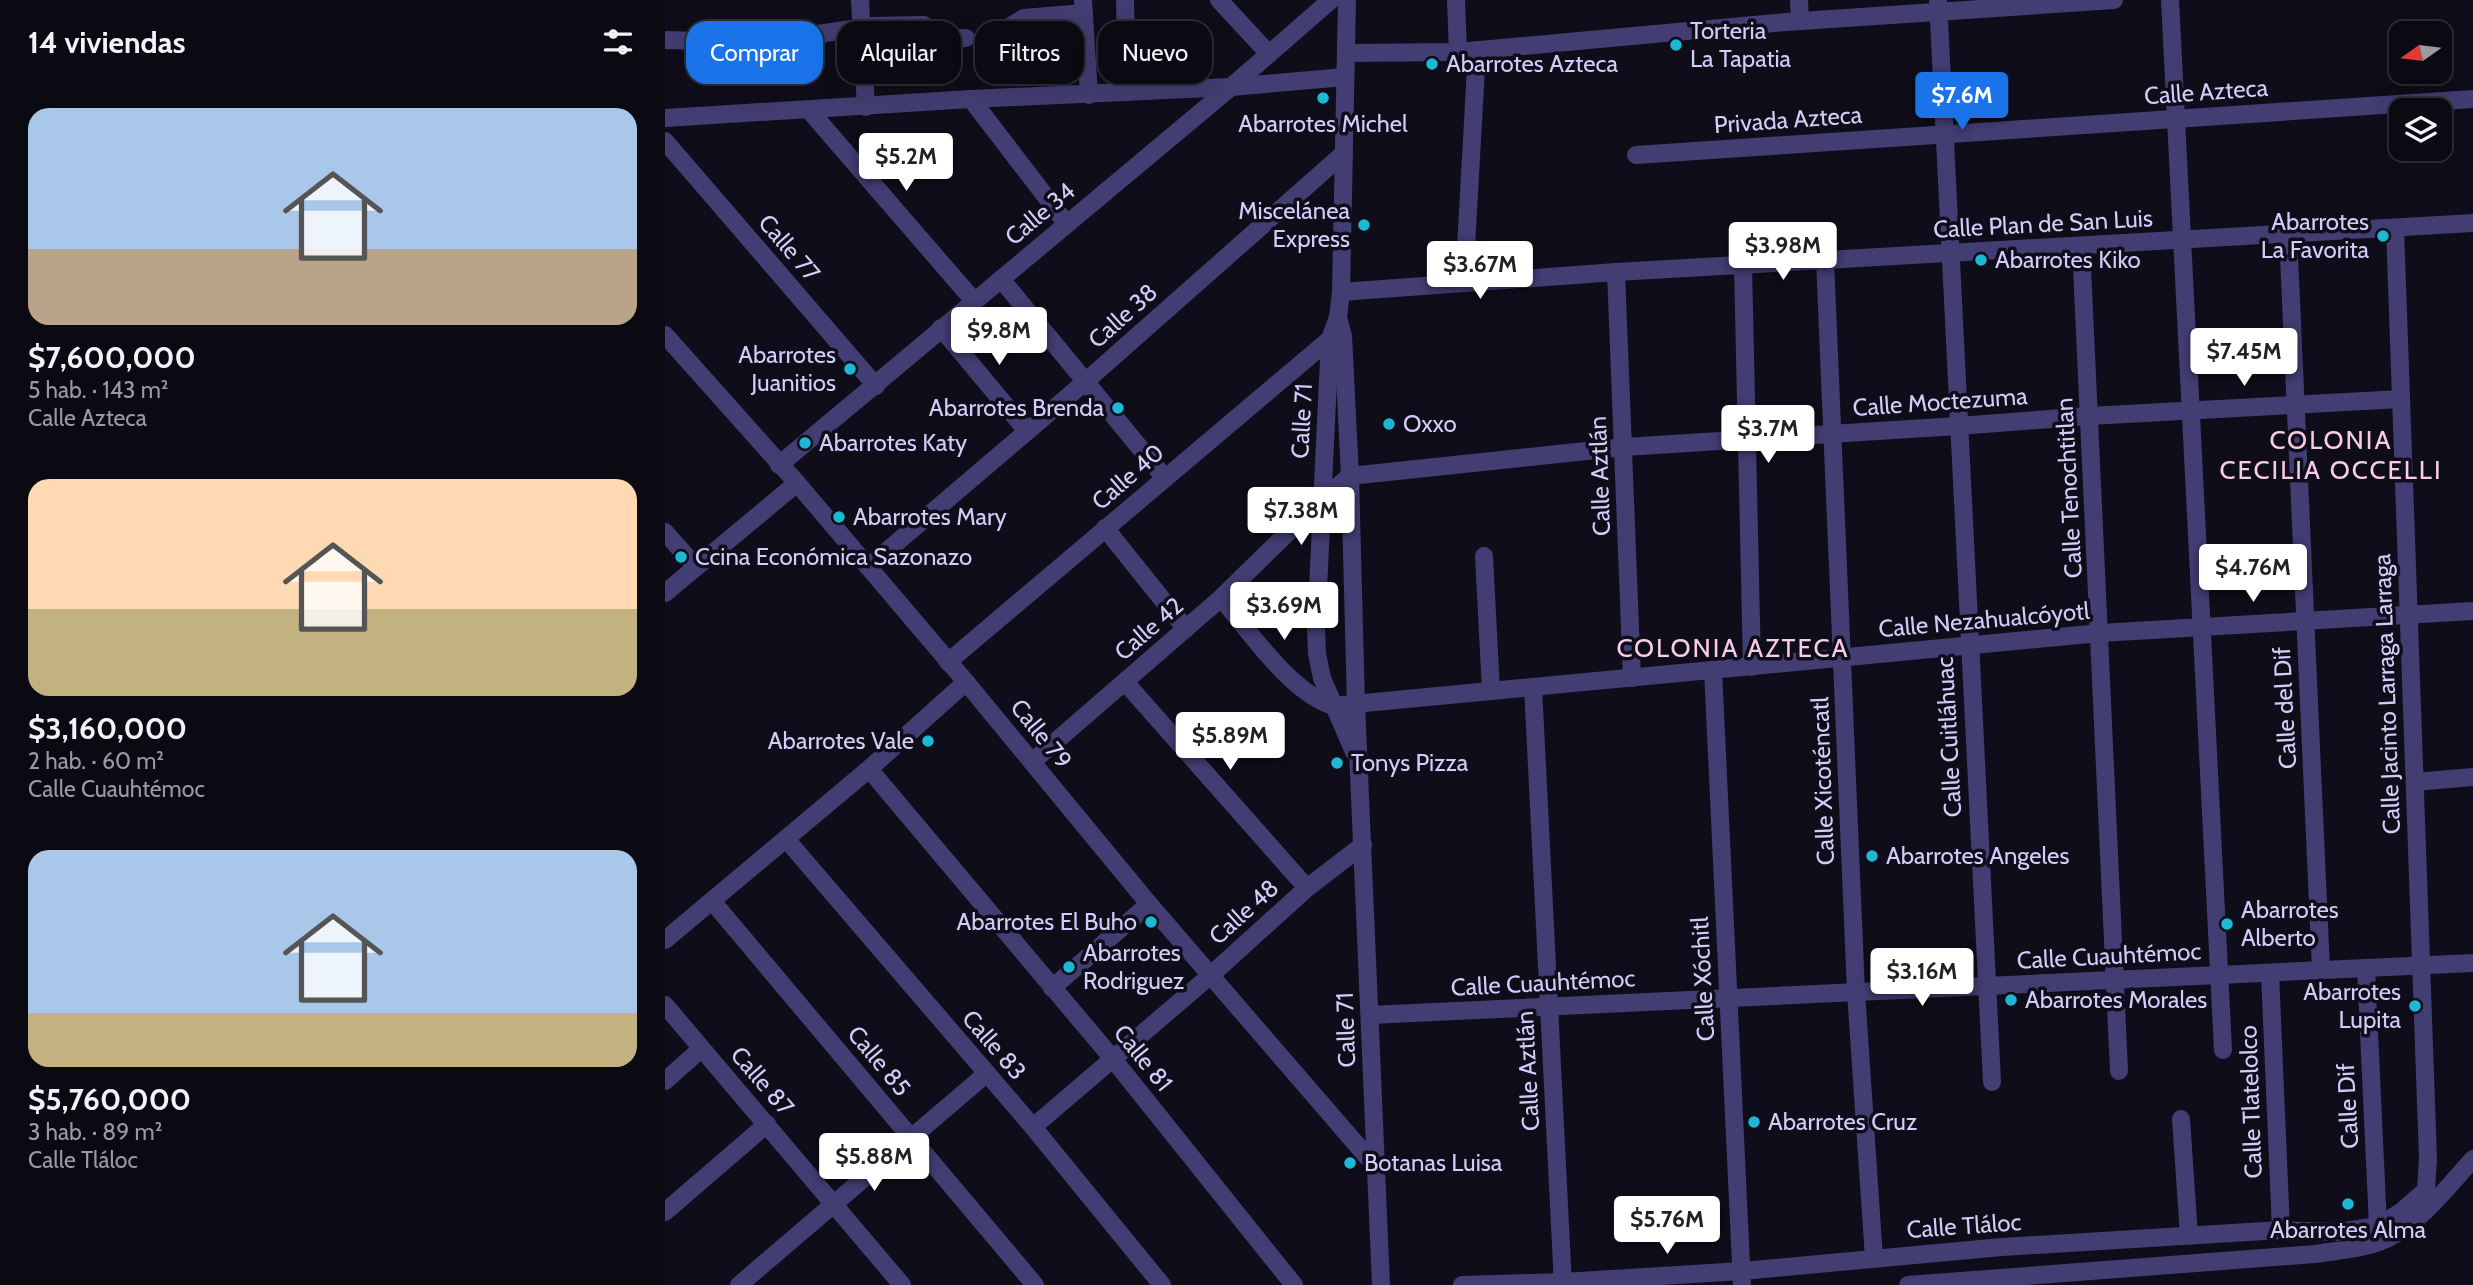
<!DOCTYPE html>
<html lang="es">
<meta charset="utf-8">
<style>
:root{--surface:#0b0a13;--page:#14131c;--text:#f1f3f6;--muted:#9a9aa0;--line:#2b2b33;--accent:#1a73e8}
body{margin:0;font-family:Cabin,sans-serif;background:var(--page);color:var(--text);height:100vh;display:flex;flex-direction:column;font-size:26px;white-space:nowrap}
*{box-sizing:border-box;margin:0}
p{font-size:23px;color:var(--muted)}
.icon{flex:none;width:38px;height:38px;fill:none;stroke:currentColor;stroke-width:2;stroke-linecap:round;stroke-linejoin:round}
.map{position:relative;flex:1;overflow:hidden}
.drawer{display:flex;flex-direction:column;background:var(--surface);width:665px}
.drawer>*{flex:none}
.banner{position:absolute;left:21px;top:21px;width:665px;height:63px;display:flex;gap:14px}
.needle{width:46px;rotate:256deg}
.controls{position:absolute;left:1724px;top:21px;display:grid;gap:14px}
.controls a{display:grid;place-items:center;width:63px;height:63px;border-radius:14px;background:var(--surface);box-shadow:0 7px 28px #0002,0 0 0 2px var(--line);font-size:35px}
.price{position:absolute;translate:-50% -60px;padding:0 16px;border-radius:7px;background:#fff;color:#222;font-size:23px;line-height:46px;filter:drop-shadow(0 2px 4px #0008)}
.price::after{content:'';position:absolute;left:50%;top:42px;width:21px;height:16px;margin-left:-10px;background:inherit;clip-path:polygon(0 0,100% 0,50% 100%)}
.price.active{background:var(--accent);color:#fff}
ul{padding:0;list-style:none}
li{display:grid;align-content:center;gap:14px;height:371px;padding:0 28px}
li span{display:grid;place-items:center;height:217px;border-radius:21px;color:#555}
li>.icon{margin-inline-start:auto}
span .icon{width:126px;height:126px;fill:#fffc;stroke-width:1}
li b{font-size:30px}
h2{display:flex;justify-content:space-between;align-items:center;height:84px;padding:0 28px;font-size:30px}
.tag{padding:0 24px;border-radius:21px;background:var(--surface);box-shadow:0 7px 28px #0002,0 0 0 2px var(--line);font-size:24px;line-height:63px}
.tag.active{background:var(--accent);color:#fff}
main{display:flex;flex:1;min-height:0}
.map>svg:first-child{display:block}
</style>
<main>
<section class="drawer">
<h2>14 viviendas<svg class="icon" aria-label="filters" viewBox="0 0 24 24"><path d="M4 7h16M4 17h16"/><circle cx="9" cy="7" r="2"/><circle cx="15" cy="17" r="2"/></svg></h2>
<ul>
<li><span style="background:linear-gradient(#a9c7e8 65%,#b9a48a 0)"><svg class="icon" aria-label="home" viewBox="0 0 24 24"><path d="M3 11l9-7 9 7M6 9v11h12V9"/></svg></span><div><b>$7,600,000</b><p>5 hab. · 143 m²</p><p>Calle Azteca</p></div></li>
<li><span style="background:linear-gradient(#ffd9b3 60%,#c2b280 0)"><svg class="icon" aria-label="home" viewBox="0 0 24 24"><path d="M3 11l9-7 9 7M6 9v11h12V9"/></svg></span><div><b>$3,160,000</b><p>2 hab. · 60 m²</p><p>Calle Cuauhtémoc</p></div></li>
<li><span style="background:linear-gradient(#a9c7e8 75%,#c2b280 0)"><svg class="icon" aria-label="home" viewBox="0 0 24 24"><path d="M3 11l9-7 9 7M6 9v11h12V9"/></svg></span><div><b>$5,760,000</b><p>3 hab. · 89 m²</p><p>Calle Tláloc</p></div></li>
</ul>
</section>
<div class="map">
<svg width="1808" height="1285" viewBox="0 0 1808 1285">
<rect width="100%" height="100%" fill="#0f0d19"/>
<g fill="none" stroke-linecap="round" stroke-linejoin="round">
<g stroke="#423d72" stroke-width="18">
<polyline points="195,0 201,107"/>
<polyline points="418,0 424,95"/>
<polyline points="460,0 462,92"/>
<polyline points="554,0 604,54"/>
<polyline points="682,0 676,292 673,317 665,339 651,630 652,654 657,678 689,752"/>
<polyline points="791,0 793,52"/>
<polyline points="1134,0 1135,21"/>
<polyline points="1273,0 1327,1082"/>
<polyline points="1505,0 1558,1050"/>
<polyline points="331,35 359,18 419,13"/>
<polyline points="0,40 34,41 46,53 75,50"/>
<polyline points="101,50 127,46 139,36 208,26 259,25 275,38 301,38"/>
<polyline points="681,53 793,52 1121,22 1449,0"/>
<polyline points="306,99 401,223"/>
<polyline points="144,110 309,301"/>
<polyline points="0,118 306,99 566,87 680,77"/>
<polyline points="0,141 211,386"/>
<polyline points="971,155 1808,99"/>
<polyline points="1623,234 1656,970"/>
<polyline points="1416,246 1454,1071"/>
<polyline points="1160,260 1191,992 1209,1258"/>
<polyline points="1078,265 1087,667"/>
<polyline points="951,272 967,678"/>
<polyline points="336,279 499,477"/>
<polyline points="799,283 812,50"/>
<polyline points="676,292 951,272 1808,223"/>
<polyline points="673,317 678,336 685,476 691,704 716,1285"/>
<polyline points="276,328 362,431"/>
<polyline points="0,335 132,483 301,682 484,904 711,1167"/>
<polyline points="114,465 566,87 666,0"/>
<polyline points="440,528 521,629"/>
<polyline points="0,532 31,567"/>
<polyline points="819,556 826,691"/>
<polyline points="203,567 420,382 678,154"/>
<polyline points="0,593 132,483"/>
<path d="M556,598C586,633 624,691 668,706L1435,633L1808,611"/>
<polyline points="283,662 665,339 671,338"/>
<polyline points="1048,670 1077,1285"/>
<polyline points="460,682 642,888"/>
<polyline points="868,687 898,1285"/>
<polyline points="367,762 556,598 658,498 685,476 959,447 1293,426 1424,416 1736,399"/>
<polyline points="204,769 448,1059 629,1285"/>
<polyline points="1750,782 1808,777"/>
<polyline points="121,839 368,1127 497,1285"/>
<polyline points="47,901 370,1285"/>
<polyline points="0,940 204,769 301,682"/>
<polyline points="1701,968 1713,1226 1720,1233"/>
<polyline points="1605,973 1616,1230"/>
<polyline points="387,988 484,904"/>
<polyline points="0,1005 237,1285"/>
<polyline points="705,1015 1808,963"/>
<polyline points="0,1081 36,1049"/>
<polyline points="1516,1119 1524,1236"/>
<polyline points="368,1127 546,975 642,888 698,845"/>
<polyline points="0,1212 102,1124"/>
<polyline points="74,1285 321,1074"/>
<polyline points="797,1285 898,1282 1077,1271 1337,1247 1616,1230 1673,1232 1713,1226 1736,1212 1761,1190 1763,1159 1730,228"/>
<path d="M1243,1285L1650,1254C1674,1250 1703,1249 1725,1237C1758,1220 1783,1186 1808,1159"/>
</g>
</g>
<g fill="#1cb8d4" stroke="#0f0d19" stroke-width="2.5">
<circle cx="1011" cy="45" r="7"/>
<circle cx="767" cy="64" r="7"/>
<circle cx="658" cy="98" r="7"/>
<circle cx="699" cy="225" r="7"/>
<circle cx="1718" cy="236" r="7"/>
<circle cx="1316" cy="260" r="7"/>
<circle cx="185" cy="369" r="7"/>
<circle cx="453" cy="408" r="7"/>
<circle cx="724" cy="424" r="7"/>
<circle cx="140" cy="443" r="7"/>
<circle cx="174" cy="517" r="7"/>
<circle cx="16" cy="557" r="7"/>
<circle cx="263" cy="741" r="7"/>
<circle cx="672" cy="763" r="7"/>
<circle cx="1207" cy="856" r="7"/>
<circle cx="486" cy="922" r="7"/>
<circle cx="1562" cy="924" r="7"/>
<circle cx="404" cy="967" r="7"/>
<circle cx="1346" cy="1000" r="7"/>
<circle cx="1750" cy="1006" r="7"/>
<circle cx="1089" cy="1122" r="7"/>
<circle cx="685" cy="1163" r="7"/>
<circle cx="1683" cy="1204" r="7"/>
</g>
<g text-anchor="middle" stroke-width="7" stroke-linejoin="round" paint-order="stroke">
<g font-size="24" fill="#d3ccf8" stroke="#0f0d19" text-anchor="start">
<text x="1025" y="39">Torteria<tspan x="1025" dy="28">La Tapatia</tspan></text>
<text x="781" y="72">Abarrotes Azteca</text>
<text x="658" y="132" text-anchor="middle">Abarrotes Michel</text>
<text x="685" y="219" text-anchor="end">Miscelánea<tspan x="685" dy="28">Express</tspan></text>
<text x="1704" y="230" text-anchor="end">Abarrotes<tspan x="1704" dy="28">La Favorita</tspan></text>
<text x="1330" y="268">Abarrotes Kiko</text>
<text x="171" y="363" text-anchor="end">Abarrotes<tspan x="171" dy="28">Juanitios</tspan></text>
<text x="439" y="416" text-anchor="end">Abarrotes Brenda</text>
<text x="738" y="432">Oxxo</text>
<text x="154" y="451">Abarrotes Katy</text>
<text x="188" y="525">Abarrotes Mary</text>
<text x="30" y="565">Ccina Económica Sazonazo</text>
<text x="249" y="749" text-anchor="end">Abarrotes Vale</text>
<text x="686" y="771">Tonys Pizza</text>
<text x="1221" y="864">Abarrotes Angeles</text>
<text x="1576" y="918">Abarrotes<tspan x="1576" dy="28">Alberto</tspan></text>
<text x="472" y="930" text-anchor="end">Abarrotes El Buho</text>
<text x="418" y="961">Abarrotes<tspan x="418" dy="28">Rodriguez</tspan></text>
<text x="1736" y="1000" text-anchor="end">Abarrotes<tspan x="1736" dy="28">Lupita</tspan></text>
<text x="1360" y="1008">Abarrotes Morales</text>
<text x="1103" y="1130">Abarrotes Cruz</text>
<text x="699" y="1171">Botanas Luisa</text>
<text x="1683" y="1238" text-anchor="middle">Abarrotes Alma</text>
</g>
<g font-size="24" fill="#d3ccf8" stroke="#0f0d19">
<text transform="translate(1541 92) rotate(-4)" y="8">Calle Azteca</text>
<text transform="translate(1123 120) rotate(-4)" y="8">Privada Azteca</text>
<text transform="translate(375 214) rotate(-40)" y="8">Calle 34</text>
<text transform="translate(1378 224) rotate(-3)" y="8">Calle Plan de San Luis</text>
<text transform="translate(124 248) rotate(49)" y="8">Calle 77</text>
<text transform="translate(458 316) rotate(-42)" y="8">Calle 38</text>
<text transform="translate(1275 402) rotate(-4)" y="8">Calle Moctezuma</text>
<text transform="translate(637 421) rotate(-87)" y="8">Calle 71</text>
<text transform="translate(935 476) rotate(-92)" y="8">Calle Aztlán</text>
<text transform="translate(463 477) rotate(-41)" y="8">Calle 40</text>
<text transform="translate(1404 488) rotate(-93)" y="8">Calle Tenochtitlan</text>
<text transform="translate(1319 620) rotate(-5)" y="8">Calle Nezahualcóyotl</text>
<text transform="translate(484 629) rotate(-41)" y="8">Calle 42</text>
<text transform="translate(1722 694) rotate(-92)" y="8">Calle Jacinto Larraga Larraga</text>
<text transform="translate(1620 708) rotate(-93)" y="8">Calle del Dif</text>
<text transform="translate(376 734) rotate(51)" y="8">Calle 79</text>
<text transform="translate(1284 737) rotate(-93)" y="8">Calle Cuitláhuac</text>
<text transform="translate(1158 781) rotate(-92)" y="8">Calle Xicoténcatl</text>
<text transform="translate(579 912) rotate(-42)" y="8">Calle 48</text>
<text transform="translate(1444 956) rotate(-3)" y="8">Calle Cuauhtémoc</text>
<text transform="translate(1038 979) rotate(-93)" y="8">Calle Xóchitl</text>
<text transform="translate(878 983) rotate(-3)" y="8">Calle Cuauhtémoc</text>
<text transform="translate(681 1030) rotate(-92)" y="8">Calle 71</text>
<text transform="translate(329 1045) rotate(49)" y="8">Calle 83</text>
<text transform="translate(478 1058) rotate(51)" y="8">Calle 81</text>
<text transform="translate(214 1061) rotate(50)" y="8">Calle 85</text>
<text transform="translate(863 1071) rotate(-93)" y="8">Calle Aztlán</text>
<text transform="translate(97 1081) rotate(49)" y="8">Calle 87</text>
<text transform="translate(1586 1102) rotate(-92)" y="8">Calle Tlatelolco</text>
<text transform="translate(1683 1106) rotate(-93)" y="8">Calle Dif</text>
<text transform="translate(1299 1226) rotate(-4)" y="8">Calle Tláloc</text>
</g>
<g font-size="26" letter-spacing="2" fill="#f8cde7" stroke="#0f0d19">
<text x="1666" y="449">COLONIA<tspan x="1666" dy="30">CECILIA OCCELLI</tspan></text>
<text x="1068" y="657">COLONIA AZTECA</text>
</g>
</g>
</svg>
<div class="controls">
<a><svg class="needle" viewBox="-14 -14 28 28"><path d="M0-13l5 13h-10z" fill="#e53935"/><path d="M0 13l5-13h-10z" fill="#9a9aa0"/></svg></a>
<a><svg class="icon" aria-label="layers" viewBox="0 0 24 24"><path d="M12 4l9 5-9 5-9-5zM3 14l9 5 9-5"/></svg></a>
</div>
<b class="price active" style="left:1297px;top:132px">$7.6M</b>
<b class="price" style="left:241px;top:193px">$5.2M</b>
<b class="price" style="left:1118px;top:282px">$3.98M</b>
<b class="price" style="left:815px;top:301px">$3.67M</b>
<b class="price" style="left:334px;top:367px">$9.8M</b>
<b class="price" style="left:1579px;top:388px">$7.45M</b>
<b class="price" style="left:1103px;top:465px">$3.7M</b>
<b class="price" style="left:636px;top:547px">$7.38M</b>
<b class="price" style="left:1588px;top:604px">$4.76M</b>
<b class="price" style="left:619px;top:642px">$3.69M</b>
<b class="price" style="left:565px;top:772px">$5.89M</b>
<b class="price" style="left:1257px;top:1008px">$3.16M</b>
<b class="price" style="left:209px;top:1193px">$5.88M</b>
<b class="price" style="left:1002px;top:1256px">$5.76M</b>
<div class="banner">
<a class="tag active">Comprar</a>
<a class="tag">Alquilar</a>
<a class="tag">Filtros</a>
<a class="tag">Nuevo</a>
</div>
</div>
</main>
